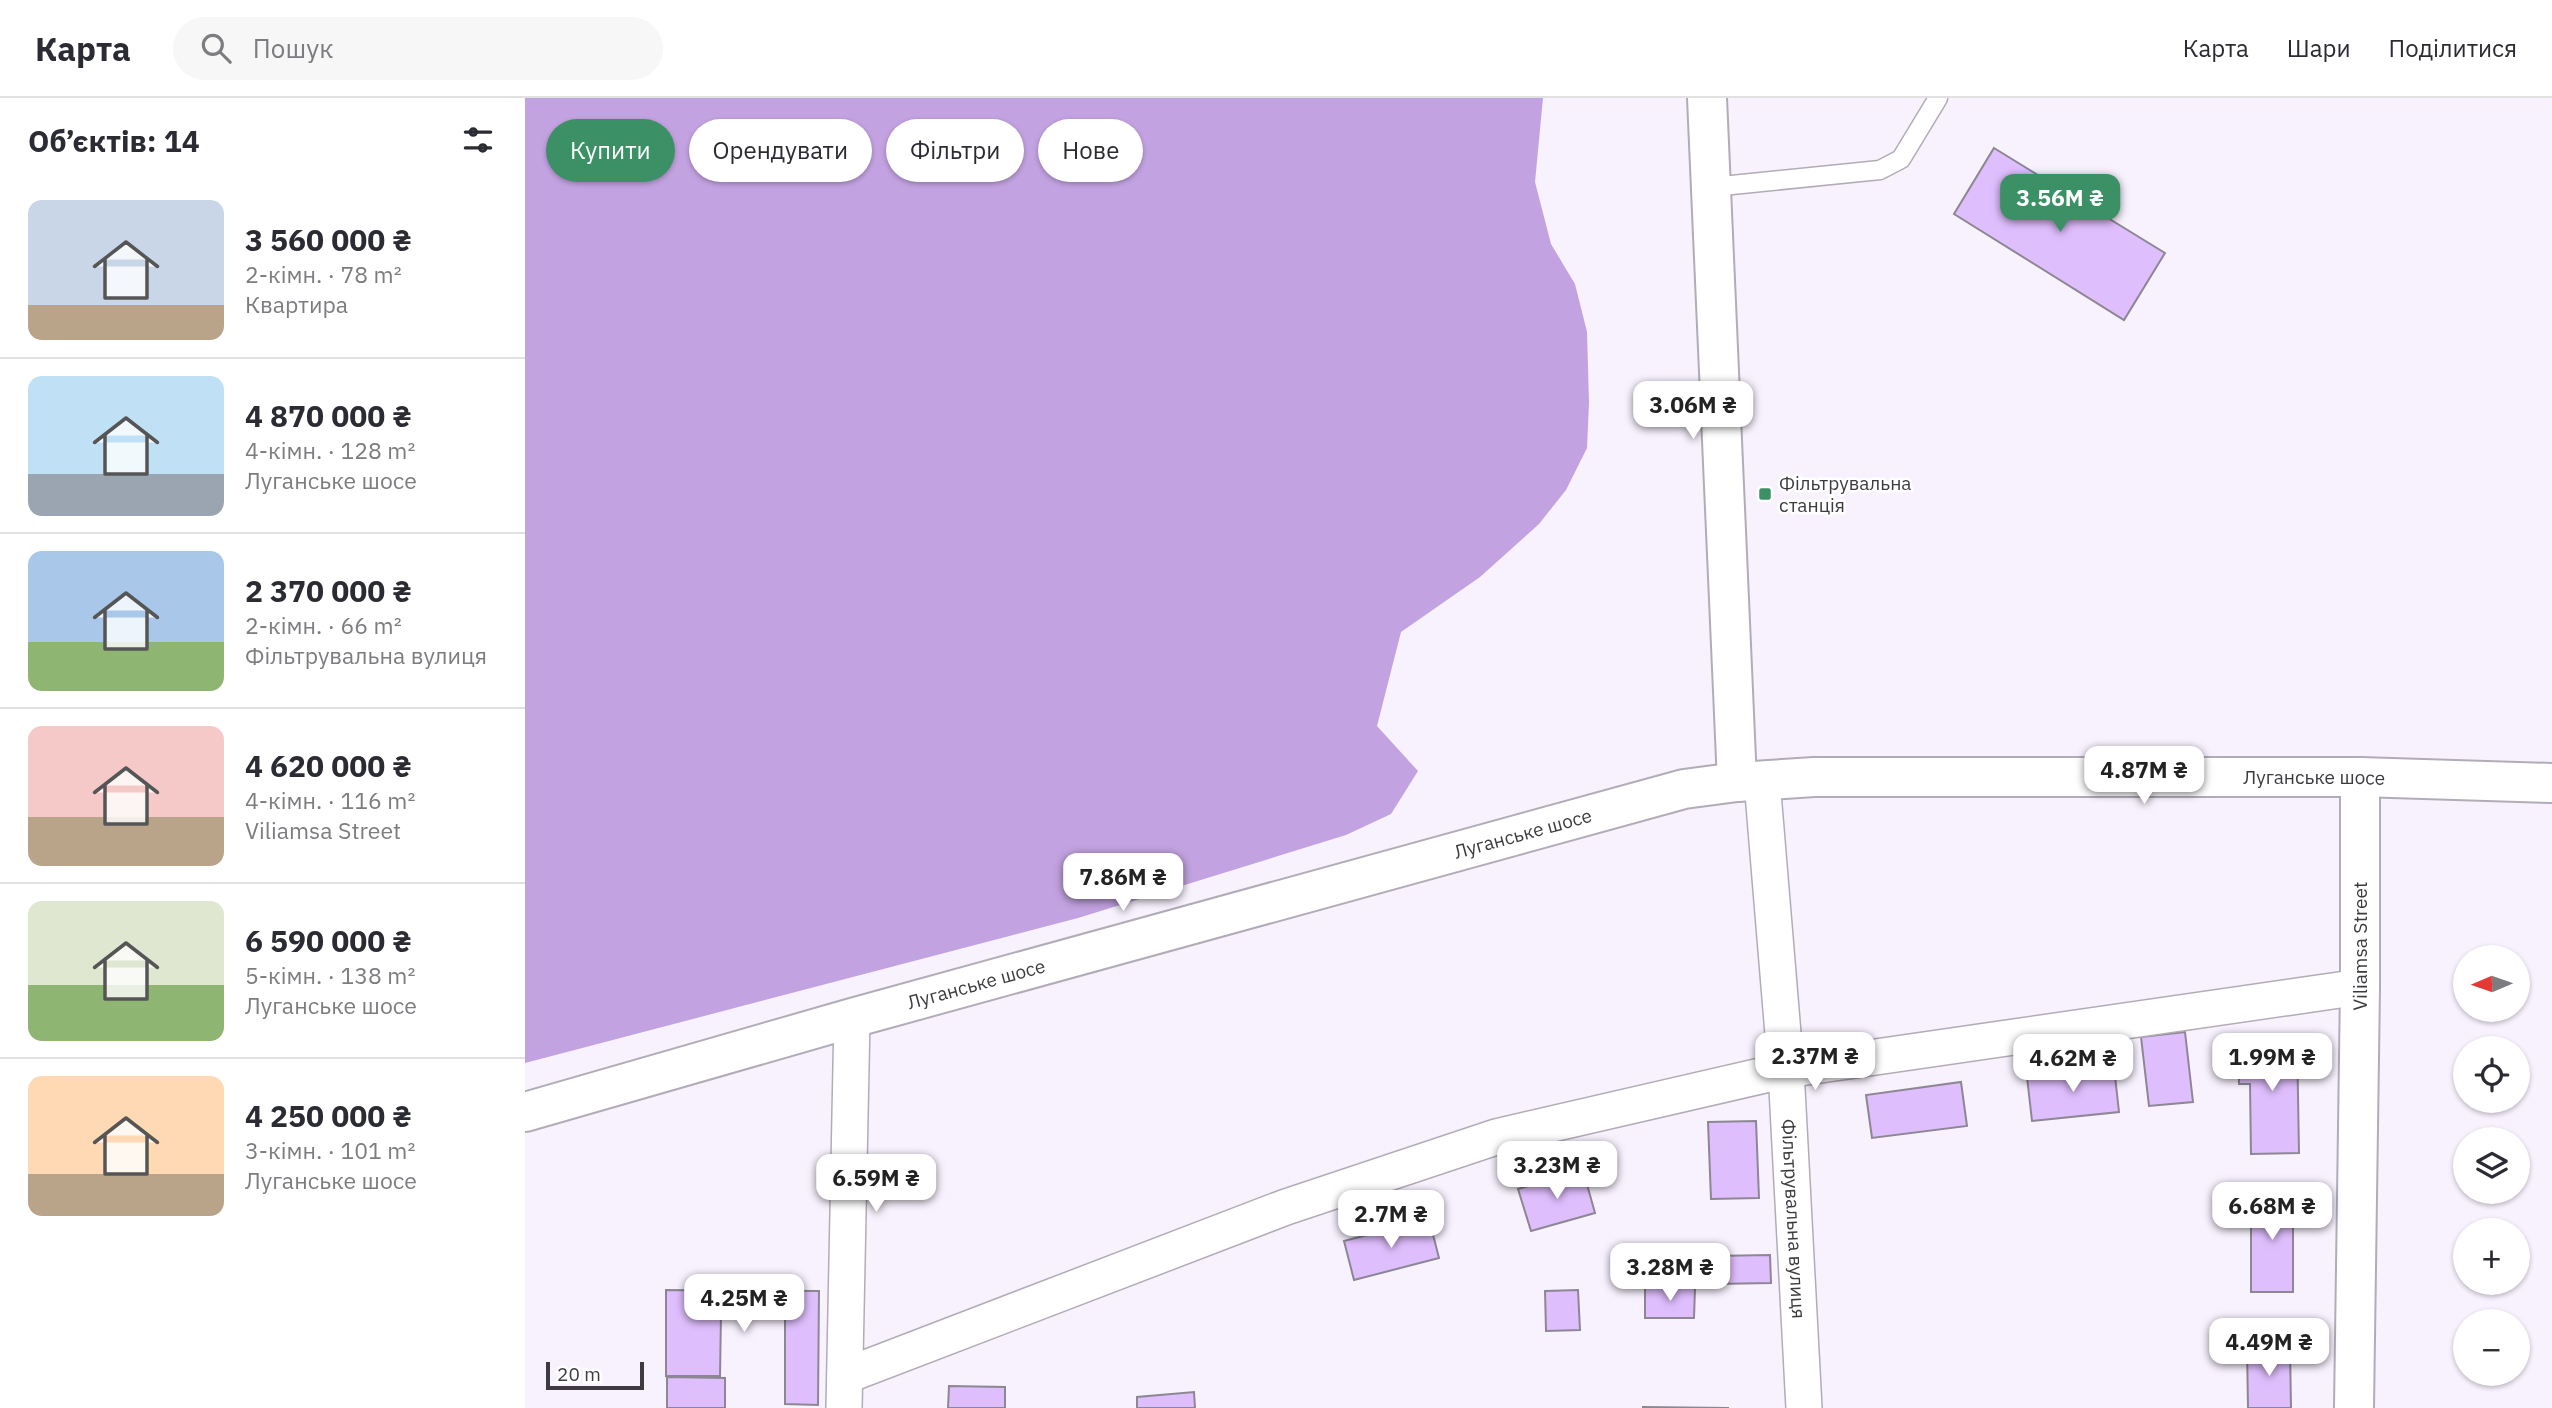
<!DOCTYPE html>
<html lang="uk">
<meta charset="utf-8">
<style>
:root{--surface:#fff;--page:#f7f7f7;--text:#2b2b33;--muted:#7c7c81;--line:#e1e1e2;--accent:#3b9165}
body{margin:0;font-family:"IBM Plex Sans",sans-serif;background:var(--page);color:var(--text);height:100vh;display:flex;flex-direction:column;font-size:26px;white-space:nowrap}
*{box-sizing:border-box;margin:0}
p{font-size:23px;color:var(--muted)}
.icon{flex:none;width:38px;height:38px;fill:none;stroke:currentColor;stroke-width:2;stroke-linecap:round;stroke-linejoin:round}
.map{position:relative;flex:1;overflow:hidden}
.details{display:flex;flex-direction:column;background:var(--surface);width:525px}
.details>*{flex:none}
.banner{position:absolute;left:21px;top:21px;width:665px;height:63px;display:flex;gap:14px}
.needle{width:46px;rotate:268deg}
.controls{position:absolute;left:1928px;top:847px;display:grid;gap:14px}
.controls a{display:grid;place-items:center;width:77px;height:77px;border-radius:50%;background:var(--surface);box-shadow:0 2px 5px #0004;font-size:35px}
.scale{position:absolute;left:21px;bottom:18px;width:98px;box-sizing:border-box;padding-left:7px;border:4px solid #3d3b40;border-top:0;font-size:19px;line-height:24px;white-space:nowrap;color:#3d3b40;-webkit-text-stroke:5px #fff;paint-order:stroke}
.price{position:absolute;translate:-50% -60px;padding:0 16px;border-radius:14px;background:#fff;color:#222;font-size:23px;line-height:46px;filter:drop-shadow(0 2px 4px #0008)}
.price::after{content:'';position:absolute;left:50%;top:42px;width:21px;height:16px;margin-left:-10px;background:inherit;clip-path:polygon(0 0,100% 0,50% 100%)}
.price.current{background:var(--accent);color:#fff}
ul{padding:0;list-style:none}
li{display:flex;align-items:center;gap:21px;height:175px;padding:0 28px}
li+li{border-top:2px solid var(--line)}
li span{display:grid;place-items:center;flex:none;width:196px;height:140px;border-radius:14px;color:#555}
li>.icon{margin-inline-start:auto}
span .icon{width:84px;height:84px;fill:#fffc;stroke-width:1}
li b{font-size:30px}
h2{display:flex;justify-content:space-between;align-items:center;height:84px;padding:0 28px;font-size:30px}
.chip{padding:0 24px;border-radius:32px;background:var(--surface);box-shadow:0 2px 5px #0004;font-size:24px;line-height:63px}
.chip.current{background:var(--accent);color:#fff}
header{display:flex;align-items:center;gap:42px;box-sizing:border-box;height:98px;padding:0 35px;background:var(--surface);border-bottom:2px solid var(--line)}
header strong{font-size:33px}
nav{display:flex;gap:38px;margin-inline-start:auto;font-size:24px}
.search{width:490px;height:63px;background:var(--page);display:flex;align-items:center;gap:18px;box-sizing:border-box;padding:0 24px;border-radius:38px;color:var(--muted);font-size:26px}
main{display:flex;flex:1;min-height:0}
.map>svg:first-child{display:block}
</style>
<header>
<strong>Карта</strong>
<div class="search"><svg class="icon" aria-label="search" viewBox="0 0 24 24"><circle cx="10" cy="10" r="6"/><path d="M15 15l6 6"/></svg>Пошук</div>
<nav><a>Карта</a><a>Шари</a><a>Поділитися</a></nav>
</header>
<main>
<section class="details">
<h2>Об’єктів: 14<svg class="icon" aria-label="filters" viewBox="0 0 24 24"><path d="M4 7h16M4 17h16"/><circle cx="9" cy="7" r="2"/><circle cx="15" cy="17" r="2"/></svg></h2>
<ul>
<li><span style="background:linear-gradient(#c9d6e8 75%,#b9a48a 0)"><svg class="icon" aria-label="home" viewBox="0 0 24 24"><path d="M3 11l9-7 9 7M6 9v11h12V9"/></svg></span><div><b>3 560 000 ₴</b><p>2-кімн. · 78 m²</p><p>Квартира</p></div></li>
<li><span style="background:linear-gradient(#bfe0f5 70%,#9aa5b1 0)"><svg class="icon" aria-label="home" viewBox="0 0 24 24"><path d="M3 11l9-7 9 7M6 9v11h12V9"/></svg></span><div><b>4 870 000 ₴</b><p>4-кімн. · 128 m²</p><p>Луганське шосе</p></div></li>
<li><span style="background:linear-gradient(#a9c7e8 65%,#8fb573 0)"><svg class="icon" aria-label="home" viewBox="0 0 24 24"><path d="M3 11l9-7 9 7M6 9v11h12V9"/></svg></span><div><b>2 370 000 ₴</b><p>2-кімн. · 66 m²</p><p>Фільтрувальна вулиця</p></div></li>
<li><span style="background:linear-gradient(#f6c9c9 65%,#b9a48a 0)"><svg class="icon" aria-label="home" viewBox="0 0 24 24"><path d="M3 11l9-7 9 7M6 9v11h12V9"/></svg></span><div><b>4 620 000 ₴</b><p>4-кімн. · 116 m²</p><p>Viliamsa Street</p></div></li>
<li><span style="background:linear-gradient(#dfe7d0 60%,#8fb573 0)"><svg class="icon" aria-label="home" viewBox="0 0 24 24"><path d="M3 11l9-7 9 7M6 9v11h12V9"/></svg></span><div><b>6 590 000 ₴</b><p>5-кімн. · 138 m²</p><p>Луганське шосе</p></div></li>
<li><span style="background:linear-gradient(#ffd9b3 70%,#b9a48a 0)"><svg class="icon" aria-label="home" viewBox="0 0 24 24"><path d="M3 11l9-7 9 7M6 9v11h12V9"/></svg></span><div><b>4 250 000 ₴</b><p>3-кімн. · 101 m²</p><p>Луганське шосе</p></div></li>
</ul>
</section>
<div class="map">
<svg width="2027" height="1310" viewBox="0 0 2027 1310">
<rect width="100%" height="100%" fill="#f8f2fe"/>
<polygon fill="#c2a2e0" points="0,0 1018,0 1010,84 1026,146 1050,186 1062,234 1064,305 1062,350 1041,392 1014,426 955,479 876,534 852,628 893,673 866,716 821,737 553,820 0,965"/>
<g fill="#dfbefd" stroke="#8c8792" stroke-width="2">
<polygon points="1469,50 1640,155 1599,222 1429,116"/>
<polygon points="1660,934 1668,1004 1624,1008 1616,939"/>
<polygon points="1772,940 1774,1055 1726,1056 1725,986 1714,986 1713,942"/>
<polygon points="1589,969 1594,1014 1507,1023 1502,979"/>
<polygon points="1436,984 1442,1028 1347,1040 1341,997"/>
<polygon points="1231,1023 1234,1100 1186,1101 1183,1024"/>
<polygon points="1058,1072 1070,1115 1006,1133 993,1091"/>
<rect x="1726" y="1094" width="42" height="100"/>
<polygon points="904,1121 914,1160 829,1182 819,1143"/>
<polygon points="1245,1157 1246,1185 1189,1186 1189,1158"/>
<polygon points="1120,1190 1170,1190 1169,1220 1120,1220"/>
<polygon points="141,1192 294,1193 293,1307 260,1306 260,1216 196,1216 195,1278 141,1278"/>
<polygon points="1053,1192 1055,1232 1021,1233 1020,1193"/>
<polygon points="1765,1249 1766,1310 1723,1310 1722,1250"/>
<polygon points="142,1279 200,1280 200,1310 142,1310"/>
<polygon points="424,1288 480,1289 480,1310 423,1310"/>
<polygon points="669,1294 670,1310 612,1310 612,1299"/>
<polygon points="1118,1309 1204,1310 1118,1310"/>
</g>
<g fill="none" stroke-linecap="round" stroke-linejoin="round">
<g stroke="#b2acb8" stroke-width="21">
<polyline id="service" points="1187,89 1355,72 1376,61 1413,0"/>
</g>
<g stroke="#b2acb8" stroke-width="38">
<g id="minor">
<path id="s1" d="M1237,683L1261,972L1279,1310"/>
<polyline points="320,1278 761,1109 971,1039 1261,972 1835,889"/>
<polyline points="319,1310 327,920"/>
</g>
</g>
<g stroke="#b2acb8" stroke-width="42">
<g id="tertiary">
<polyline points="1182,0 1212,684"/>
<path id="s2" d="M1829,1310L1835,889V679"/>
</g>
</g>
<g stroke="#b2acb8" stroke-width="42">
<g id="secondary">
<path id="s3" d="M0,1014L327,920L1159,691L1212,684L1289,679H1835L2027,685"/>
</g>
</g>
<use href="#service" stroke="#fff" stroke-width="18"/>
<use href="#minor" stroke="#fff" stroke-width="35"/>
<use href="#tertiary" stroke="#fff" stroke-width="38"/>
<use href="#secondary" stroke="#fff" stroke-width="38"/>
</g>
<rect fill="#3b9165" stroke="#fff" stroke-width="2.5" x="1233" y="389" width="14" height="14" rx="3.5"/>
<g text-anchor="middle" stroke-width="5" stroke-linejoin="round" paint-order="stroke">
<g font-size="19" fill="#3d3b40" stroke="#fff" text-anchor="start">
<text x="1254" y="392">Фільтрувальна<tspan x="1254" dy="22">станція</tspan></text>
</g>
<g font-size="19" fill="#3d3b40" stroke="#fff">
<text dy="7" stroke="none"><textPath href="#s3" startOffset="1834">Луганське шосе</textPath></text>
<text dy="7" stroke="none"><textPath href="#s3" startOffset="1036">Луганське шосе</textPath></text>
<text dy="7" stroke="none"><textPath href="#s2" startOffset="462">Viliamsa Street</textPath></text>
<text dy="7" stroke="none"><textPath href="#s3" startOffset="469">Луганське шосе</textPath></text>
<text dy="7" stroke="none"><textPath href="#s1" startOffset="439">Фільтрувальна вулиця</textPath></text>
</g>
</g>
</svg>
<div class="controls">
<a><svg class="needle" viewBox="-14 -14 28 28"><path d="M0-13l5 13h-10z" fill="#e53935"/><path d="M0 13l5-13h-10z" fill="#7c7c81"/></svg></a>
<a><svg class="icon" aria-label="locate" viewBox="0 0 24 24"><circle cx="12" cy="12" r="6"/><path d="M12 2v4M12 18v4M2 12h4M18 12h4"/></svg></a>
<a><svg class="icon" aria-label="layers" viewBox="0 0 24 24"><path d="M12 4l9 5-9 5-9-5zM3 14l9 5 9-5"/></svg></a>
<a>+</a>
<a>−</a>
</div>
<div class="scale">20 m</div>
<b class="price current" style="left:1535px;top:136px">3.56M ₴</b>
<b class="price" style="left:1168px;top:343px">3.06M ₴</b>
<b class="price" style="left:1619px;top:708px">4.87M ₴</b>
<b class="price" style="left:598px;top:815px">7.86M ₴</b>
<b class="price" style="left:1290px;top:994px">2.37M ₴</b>
<b class="price" style="left:1747px;top:995px">1.99M ₴</b>
<b class="price" style="left:1548px;top:996px">4.62M ₴</b>
<b class="price" style="left:1032px;top:1103px">3.23M ₴</b>
<b class="price" style="left:351px;top:1116px">6.59M ₴</b>
<b class="price" style="left:1747px;top:1144px">6.68M ₴</b>
<b class="price" style="left:866px;top:1152px">2.7M ₴</b>
<b class="price" style="left:1145px;top:1205px">3.28M ₴</b>
<b class="price" style="left:219px;top:1236px">4.25M ₴</b>
<b class="price" style="left:1744px;top:1280px">4.49M ₴</b>
<div class="banner">
<a class="chip current">Купити</a>
<a class="chip">Орендувати</a>
<a class="chip">Фільтри</a>
<a class="chip">Нове</a>
</div>
</div>
</main>
